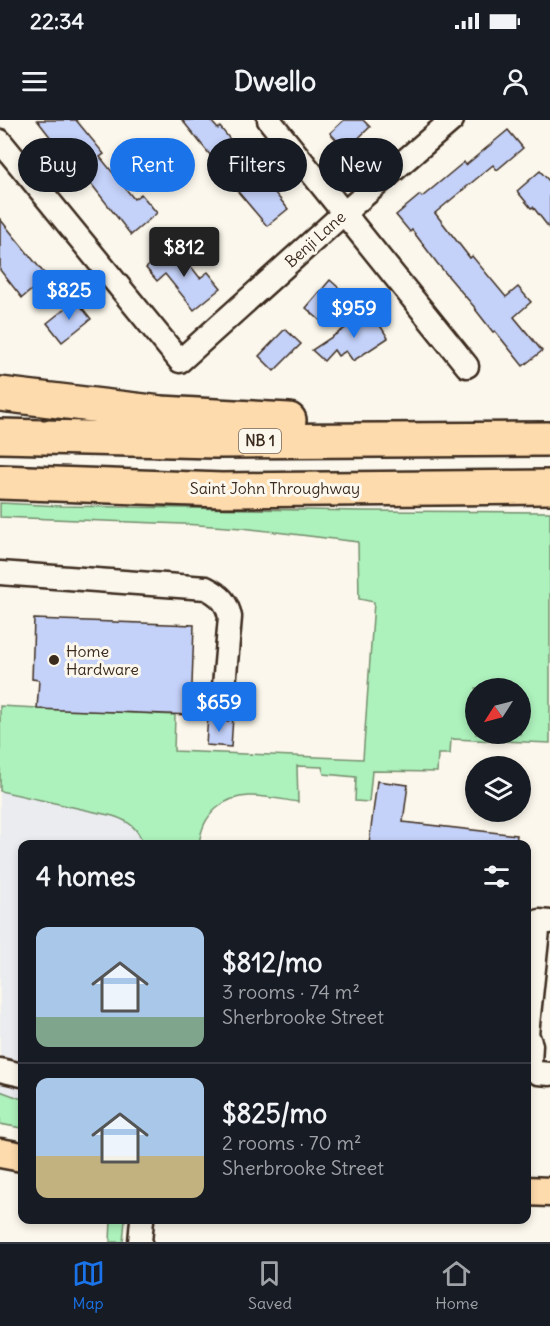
<!DOCTYPE html>
<meta charset="utf-8">
<style>
:root{--surface:#171b24;--page:#242831;--text:#f1f3f6;--muted:#9ea1a6;--line:#363941;--accent:#1a73e8}
body{margin:0;font-family:Delius,sans-serif;background:var(--page);color:var(--text);height:100vh;display:flex;flex-direction:column;font-size:22px;white-space:nowrap}
*{box-sizing:border-box;margin:0}
p{font-size:20px;color:var(--muted)}
.icon{flex:none;width:33px;height:33px;fill:none;stroke:currentColor;stroke-width:2;stroke-linecap:round;stroke-linejoin:round}
.map{position:relative;flex:1;overflow:hidden}
.sheet{position:absolute;left:18px;top:720px;width:513px;height:384px;display:flex;flex-direction:column;background:var(--surface);border-radius:12px;box-shadow:0 3px 9px #0003}
.sheet>*{flex:none}
.banner{position:absolute;left:18px;top:18px;width:514px;height:54px;display:flex;gap:12px}
.needle{width:39px;rotate:234deg}
.tools{position:absolute;left:465px;top:558px;display:grid;gap:12px}
.tools a{display:grid;place-items:center;width:66px;height:66px;border-radius:50%;background:var(--surface);box-shadow:0 3px 9px #0003;font-size:30px}
.price{position:absolute;translate:-50% -51px;padding:0 14px;border-radius:6px;background:var(--accent);color:#fff;font-size:20px;line-height:39px;filter:drop-shadow(0 2px 3px #0008)}
.price::after{content:'';position:absolute;left:50%;top:36px;width:18px;height:14px;margin-left:-9px;background:inherit;clip-path:polygon(0 0,100% 0,50% 100%)}
.price.current{background:#222;color:#fff}
ul{padding:0;list-style:none}
li{display:flex;align-items:center;gap:18px;height:150px;padding:0 18px}
li+li{border-top:2px solid var(--line)}
li span{display:grid;place-items:center;flex:none;width:168px;height:120px;border-radius:12px;color:#555}
li>.icon{margin-inline-start:auto}
span .icon{width:72px;height:72px;fill:#fffc;stroke-width:1}
li b{font-size:26px}
h2{display:flex;justify-content:space-between;align-items:center;height:72px;padding:0 18px;font-size:26px}
.chip{padding:0 21px;border-radius:27px;background:var(--surface);box-shadow:0 3px 9px #0003;font-size:21px;line-height:54px}
.chip.current{background:var(--accent);color:#fff}
.status{display:flex;justify-content:space-between;align-items:center;height:42px;padding:0 30px;background:var(--surface);direction:ltr}
.status svg{height:16px;fill:currentColor}
header{display:flex;justify-content:space-between;align-items:center;height:78px;padding:0 18px;background:var(--surface);font-size:27px;font-weight:700}
.tab-bar{display:flex;justify-content:space-around;align-items:center;height:84px;border-top:2px solid var(--line);background:var(--surface);font-size:16px;color:var(--muted)}
.tab-bar a{display:grid;justify-items:center;gap:3px}
.tab-bar .current{color:var(--accent)}
.map>svg:first-child{display:block}
</style>
<div class="status"><b>22:34</b><svg viewBox="0 0 49 12"><path d="M0 12V9h3v3zM5 12V6h3v6zM10 12V3h3v9zM15 12V0h3v12zM26 1h20v11H26zM47 4h2v5h-2z"/></svg></div>
<header><svg class="icon" aria-label="menu" viewBox="0 0 24 24"><path d="M4 6h16M4 12h16M4 18h16"/></svg>Dwello<svg class="icon" aria-label="person" viewBox="0 0 24 24"><circle cx="12" cy="8" r="4"/><path d="M4 21q1-7 8-7t8 7"/></svg></header>
<div class="map">
<svg width="550" height="1122" viewBox="0 0 550 1122">
<rect width="100%" height="100%" fill="#fbf7ec"/>
<filter id="ink" filterUnits="userSpaceOnUse"><feTurbulence type="fractalNoise" baseFrequency=".0167" numOctaves="2"/><feDisplacementMap in="SourceGraphic" scale="12" xChannelSelector="R" yChannelSelector="G"/><feConvolveMatrix kernelMatrix="1 2 1 2 8 2 1 2 1" color-interpolation-filters="sRGB"/></filter>
<g filter="url(#ink)">
<polygon fill="#eaecf0" points="0,671 113,696 126,700 134,706 139,714 143,724 22,724 22,979 0,971"/>
<g fill="#adf1bc" stroke="#748e6d" stroke-width="1.5" fill-rule="evenodd">
<path d="M0,383L61,386L363,391L550,392V623L451,619L450,634H438L437,652L372,651L369,682L355,681L356,657L324,654L322,647L297,646L298,682C271,678 239,668 217,688C205,698 201,710 199,724H143C138,708 129,701 113,696L0,671V586L175,595L174,631L363,639L374,482L359,479L358,422L242,408L183,404L0,397ZM476,568H520V614H476Z"/>
<polygon points="0,971 22,979 22,1008 0,1004"/>
<polygon points="111,1100 125,1100 123,1122 110,1122"/>
</g>
<g fill="#c4d1f8" stroke="#3b2a1e" stroke-width="1.5">
<polygon points="37,0 76,0 104,34 100,37 134,79 141,74 157,93 131,115 82,52 79,54"/>
<polygon points="182,0 210,0 218,9 220,7 247,40 251,37 265,55 262,57 288,89 267,106 217,47 219,46"/>
<polygon points="344,0 363,0 370,7 346,30 330,13"/>
<polygon points="508,10 523,28 497,50 493,45 435,93 470,138 472,136 506,177 518,167 531,182 514,197 542,231 523,246 495,211 493,212 475,189 476,189 437,143 412,110 410,112 396,95 420,75 422,77 464,42 466,45"/>
<polygon points="540,51 550,62 550,109 533,87 531,88 517,71"/>
<polygon points="0,99 47,157 22,178 0,150"/>
<polygon points="174,125 200,158 208,152 221,168 194,190 165,154 157,161 146,148"/>
<polygon points="330,160 348,176 324,204 306,188"/>
<polygon points="76,180 91,199 62,222 47,203"/>
<polygon points="371,191 388,218 353,241 346,231 338,236 334,230 324,241 312,230"/>
<polygon points="285,209 301,224 274,251 259,236"/>
<polygon points="34,499 194,505 191,595 37,589 39,560 32,559"/>
<polygon points="208,595 210,595 215,600 221,602 228,601 233,597 231,627 206,625"/>
<polygon points="377,661 408,665 403,702 517,715 516,724 369,724"/>
</g>
<g fill="none" stroke-linecap="round" stroke-linejoin="round">
<g stroke="#3b2a1e" stroke-width="27">
<g id="minor">
<polyline points="269,0 467,246"/>
<polyline points="0,21 180,241 344,93 452,0"/>
<path d="M0,453L206,468C220,475 227,482 230,497L222,589"/>
<polyline points="550,802 539,801 527,914 531,925 530,943 531,949 538,953 550,954"/>
<polyline points="0,950 22,955"/>
<polyline points="140,1122 142,1100"/>
</g>
</g>
<g stroke="#3b2a1e" stroke-width="33">
<g id="major">
<polyline points="0,1033 22,1037"/>
<polyline points="526,1071 550,1072"/>
</g>
</g>
<g stroke="#3b2a1e" stroke-width="38">
<g id="highway">
<polyline points="0,274 161,293 289,300"/>
<polyline points="0,316 215,321 550,319"/>
<polyline points="0,362 222,370 550,367"/>
</g>
</g>
<use href="#minor" stroke="#fbf7ec" stroke-width="22"/>
<use href="#major" stroke="#fedbac" stroke-width="28"/>
<use href="#highway" stroke="#fedbac" stroke-width="33"/>
</g>
</g>
<circle fill="#3b2a1e" stroke="#fbf7ec" stroke-width="2" cx="54" cy="540" r="6"/>
<g text-anchor="middle" stroke-width="6" stroke-linejoin="round" paint-order="stroke">
<rect fill="#fbf7ec" stroke="#75685c" stroke-width="1.5" x="239" y="309" width="42" height="24" rx="4.5"/>
<g font-size="15" font-weight="bold" fill="#3b2a1e">
<text x="260" y="326">NB 1</text>
</g>
<g font-size="16" fill="#3b2a1e" stroke="#fbf7ec">
<text transform="translate(315 119) rotate(-42)" y="6">Benji Lane</text>
<text x="275" y="374">Saint John Throughway</text>
</g>
<g font-size="16" fill="#3b2a1e" stroke="#fbf7ec" text-anchor="start">
<text x="66" y="537">Home<tspan x="66" dy="18">Hardware</tspan></text>
</g>
</g>
</svg>
<div class="tools">
<a><svg class="needle" viewBox="-14 -14 28 28"><path d="M0-13l5 13h-10z" fill="#e53935"/><path d="M0 13l5-13h-10z" fill="#9ea1a6"/></svg></a>
<a><svg class="icon" aria-label="layers" viewBox="0 0 24 24"><path d="M12 4l9 5-9 5-9-5zM3 14l9 5 9-5"/></svg></a>
</div>
<b class="price current" style="left:184px;top:158px">$812</b>
<b class="price" style="left:69px;top:201px">$825</b>
<b class="price" style="left:354px;top:219px">$959</b>
<b class="price" style="left:219px;top:613px">$659</b>
<div class="banner">
<a class="chip">Buy</a>
<a class="chip current">Rent</a>
<a class="chip">Filters</a>
<a class="chip">New</a>
</div>
<section class="sheet">
<h2>4 homes<svg class="icon" aria-label="filters" viewBox="0 0 24 24"><path d="M4 7h16M4 17h16"/><circle cx="9" cy="7" r="2"/><circle cx="15" cy="17" r="2"/></svg></h2>
<ul>
<li><span style="background:linear-gradient(#a9c7e8 75%,#7fa58c 0)"><svg class="icon" aria-label="home" viewBox="0 0 24 24"><path d="M3 11l9-7 9 7M6 9v11h12V9"/></svg></span><div><b>$812/mo</b><p>3 rooms · 74 m²</p><p>Sherbrooke Street</p></div></li>
<li><span style="background:linear-gradient(#a9c7e8 65%,#c2b280 0)"><svg class="icon" aria-label="home" viewBox="0 0 24 24"><path d="M3 11l9-7 9 7M6 9v11h12V9"/></svg></span><div><b>$825/mo</b><p>2 rooms · 70 m²</p><p>Sherbrooke Street</p></div></li>
</ul>
</section>
</div>
<nav class="tab-bar">
<a class="current"><svg class="icon" aria-label="map" viewBox="0 0 24 24"><path d="M3 6l6-2 6 2 6-2v14l-6 2-6-2-6 2zM9 4v14M15 6v14"/></svg>Map</a>
<a><svg class="icon" aria-label="saved" viewBox="0 0 24 24"><path d="M7 4h10v16l-5-4-5 4z"/></svg>Saved</a>
<a><svg class="icon" aria-label="home" viewBox="0 0 24 24"><path d="M3 11l9-7 9 7M6 9v11h12V9"/></svg>Home</a>
</nav>
